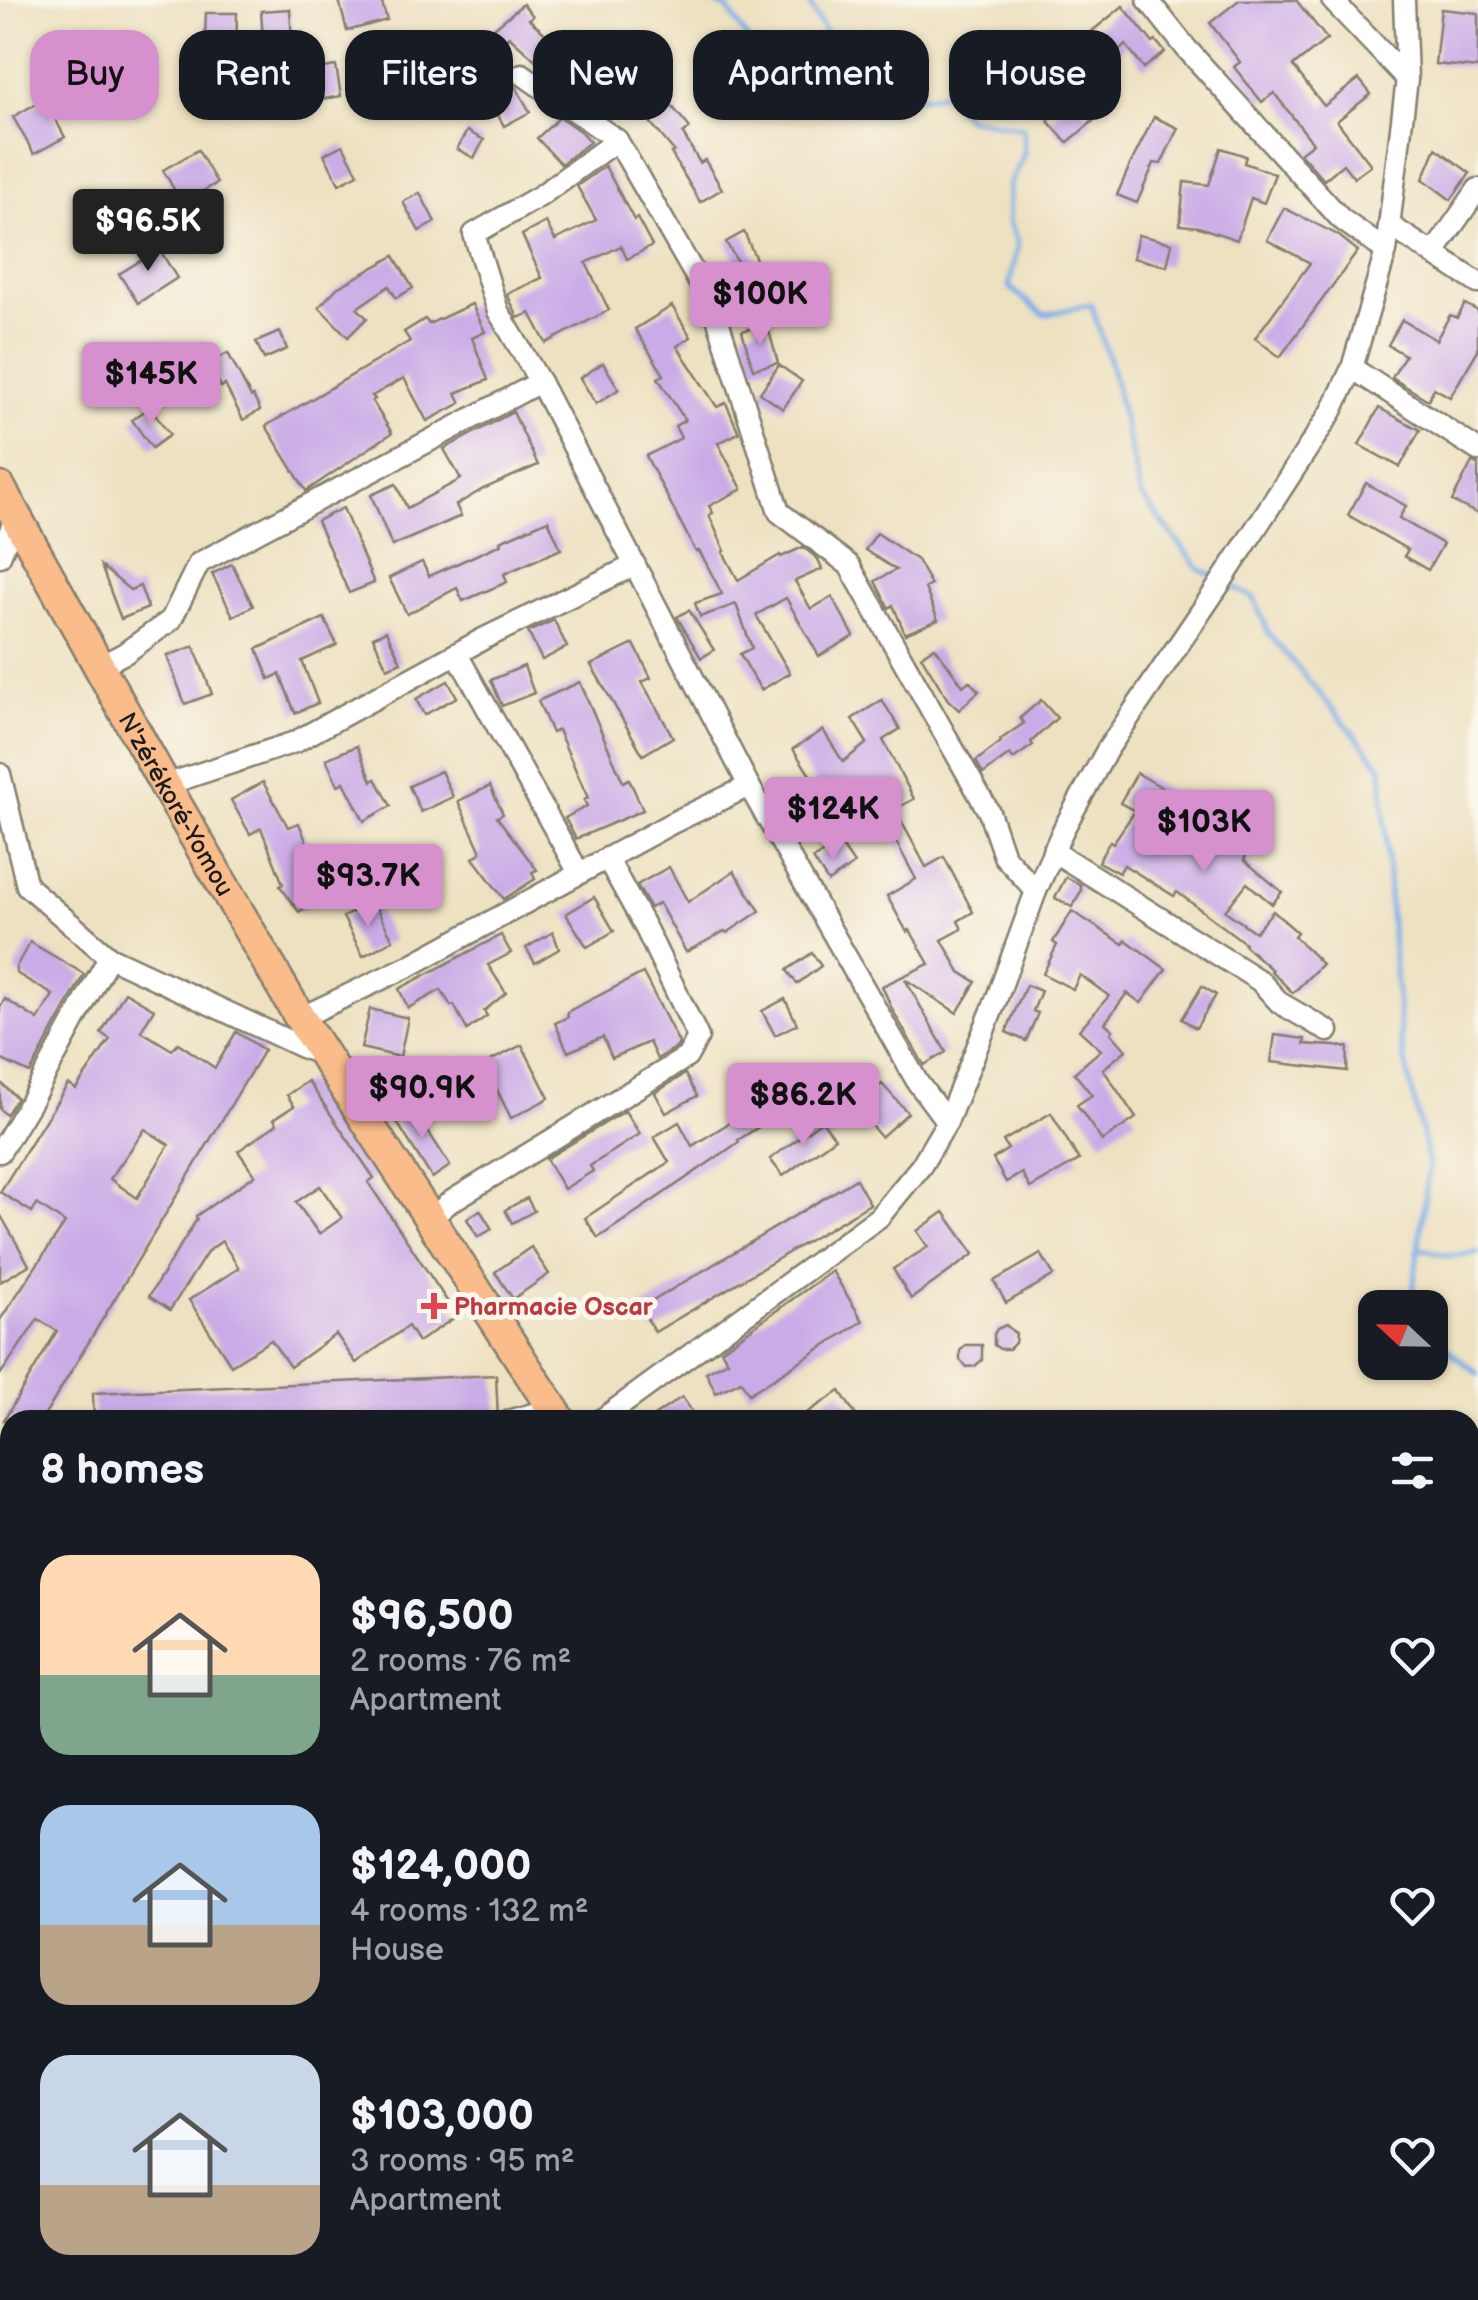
<!DOCTYPE html>
<meta charset="utf-8">
<style>
:root{--surface:#171b24;--page:#20242c;--text:#f1f3f6;--muted:#9ea1a6;--accent:#d690ce}
body{margin:0;font-family:"Balsamiq Sans",sans-serif;background:var(--page);color:var(--text);height:100vh;display:flex;flex-direction:column;font-size:38px;white-space:nowrap}
*{box-sizing:border-box;margin:0}
p{font-size:32px;color:var(--muted)}
.icon{flex:none;width:55px;height:55px;fill:none;stroke:currentColor;stroke-width:2;stroke-linecap:round;stroke-linejoin:round}
.map{position:relative;flex:1;overflow:hidden}
.details{position:absolute;left:0px;top:1410px;width:1480px;height:890px;display:flex;flex-direction:column;background:var(--surface);border-radius:30px 30px 0 0;box-shadow:0 2px 8px #0004}
.details>*{flex:none}
.top-card{position:absolute;left:30px;top:30px;width:1420px;height:90px;display:flex;gap:20px}
.needle{width:65px;rotate:292deg}
.buttons{position:absolute;left:1358px;top:1290px;display:grid;gap:20px}
.buttons a{display:grid;place-items:center;width:90px;height:90px;border-radius:20px;background:var(--surface);box-shadow:0 2px 8px #0004;font-size:50px}
.price{position:absolute;translate:-50% -85px;padding:0 22px;border-radius:10px;background:var(--accent);color:#111;font-size:32px;line-height:65px;filter:drop-shadow(0 2px 5px #0008)}
.price::after{content:'';position:absolute;left:50%;top:60px;width:30px;height:22px;margin-left:-15px;background:inherit;clip-path:polygon(0 0,100% 0,50% 100%)}
.price.active{background:#222;color:#fff}
ul{padding:0;list-style:none}
li{display:flex;align-items:center;gap:30px;height:250px;padding:0 40px}
li span{display:grid;place-items:center;flex:none;width:280px;height:200px;border-radius:30px;color:#555}
li>.icon{margin-inline-start:auto}
span .icon{width:120px;height:120px;fill:#fffc;stroke-width:1}
li b{font-size:42px}
h2{display:flex;justify-content:space-between;align-items:center;height:120px;padding:0 40px;font-size:42px}
.tag{padding:0 35px;border-radius:30px;background:var(--surface);box-shadow:0 2px 8px #0004;font-size:35px;line-height:90px}
.tag.active{background:var(--accent);color:#111}
.map>svg:first-child{display:block}
</style>
<div class="map">
<svg width="1478" height="2300" viewBox="0 0 1478 2300">
<rect width="100%" height="100%" fill="#fbf7ec"/>
<filter id="ink" filterUnits="userSpaceOnUse"><feTurbulence type="fractalNoise" baseFrequency=".01" numOctaves="2"/><feDisplacementMap in="SourceGraphic" scale="20" xChannelSelector="R" yChannelSelector="G"/><feConvolveMatrix kernelMatrix="1 2 1 2 8 2 1 2 1" color-interpolation-filters="sRGB"/></filter>
<filter id="wash" filterUnits="userSpaceOnUse"><feTurbulence type="fractalNoise" baseFrequency=".0048" numOctaves="4" result="noise"/><feDisplacementMap in="SourceGraphic" scale="40" xChannelSelector="R" yChannelSelector="G"/><feGaussianBlur stdDeviation="2.25" result="paint"/><feColorMatrix in="noise" values="0 0 0 0 0 0 0 0 0 0 0 0 0 0 0 0 0 1.4 0 .05"/><feComposite in="paint" operator="in"/></filter>
<g filter="url(#wash)">
<rect width="100%" height="100%" fill="#ede1c1"/>
<g fill="none" stroke-linecap="round" stroke-linejoin="round">
<g stroke="#7cafe9" stroke-width="5">
<polyline points="706,0 728,9 751,45 810,50 868,75 901,100 945,93 967,118 1023,128 1024,154 1009,186 1009,222 1018,243 1009,287 1044,315 1091,304 1111,366 1141,496 1200,569 1218,578"/>
<polyline points="807,0 843,63"/>
<polyline points="1227,584 1254,598 1269,634 1382,767 1390,912 1401,1044 1429,1164 1411,1308"/>
<polyline points="1418,1248 1449,1256 1478,1253"/>
<polyline points="1430,1335 1478,1374"/>
<polyline points="1470,1641 1478,1629"/>
<polyline points="1216,2290 1224,2300"/>
</g>
</g>
<g id="blocks">
<g fill="#caaae7" fill-rule="evenodd">
<polygon points="339,0 381,0 387,20 347,31"/>
<polygon points="1239,0 1296,0 1327,39 1293,66 1324,106 1359,79 1371,94 1337,121 1371,165 1354,178 1343,164 1324,180 1300,153 1313,143 1274,93 1262,102 1234,67 1240,62 1210,23"/>
<polygon points="523,4 533,16 529,19 578,64 582,59 600,74 579,86 547,58 541,65 509,36 480,60 505,92 516,87 530,112 504,126 486,93 480,99 465,80 461,83 445,63 467,44 470,48"/>
<polygon points="1123,6 1153,43 1156,41 1165,52 1144,68 1126,45 1111,57 1091,32"/>
<polygon points="290,9 294,73 336,66 341,96 286,106 277,53 264,54 261,11"/>
<polygon points="1441,9 1478,13 1478,68 1435,64"/>
<polygon points="206,13 237,13 236,56 204,55"/>
<polygon points="1081,55 1089,71 1066,83 1058,66"/>
<polygon points="1074,98 1093,121 1067,143 1048,121"/>
<polygon points="44,99 65,137 34,154 13,117"/>
<polygon points="671,105 690,128 683,134 700,163 705,160 722,189 700,202 671,153 674,151 650,122"/>
<polygon points="560,117 581,132 590,142 561,164 537,138"/>
<polygon points="1154,117 1178,128 1161,164 1154,163 1137,203 1117,195 1130,165"/>
<polygon points="467,131 484,140 474,158 457,149"/>
<polygon points="343,145 358,174 339,184 324,154"/>
<polygon points="1221,148 1246,156 1244,163 1275,174 1264,203 1251,198 1237,240 1199,227 1180,225 1184,182 1209,185"/>
<polygon points="1436,148 1470,173 1451,200 1423,179"/>
<polygon points="198,150 217,183 182,203 163,170"/>
<polygon points="605,166 634,220 637,218 652,246 627,259 621,246 586,263 609,310 546,343 530,313 518,318 507,294 542,278 522,235 546,222 555,240 596,220 577,186"/>
<polygon points="420,193 435,222 419,231 403,202"/>
<polygon points="1284,208 1338,235 1358,251 1280,357 1255,338 1310,263 1267,240"/>
<polygon points="744,232 763,275 745,283 736,264 738,263 726,242"/>
<polygon points="1138,235 1172,243 1167,266 1133,258"/>
<polygon points="155,242 177,278 138,303 119,274 143,259 139,252"/>
<polygon points="394,256 413,288 396,298 389,286 357,308 367,318 348,337 319,307 337,288"/>
<polygon points="472,304 485,332 472,338 488,380 456,393 461,403 427,421 404,378 372,396 375,399 372,401 392,433 306,491 266,426 410,341 404,332 425,319 429,324"/>
<polygon points="1465,304 1478,311 1478,350 1450,397 1434,388 1428,400 1392,378 1405,355 1388,345 1402,320 1436,340 1450,315 1457,318"/>
<polygon points="672,306 691,337 677,346 717,407 726,403 739,433 718,443 742,489 709,506 713,513 709,515 725,551 723,552 738,580 780,555 781,557 803,547 818,559 822,569 795,581 811,609 832,597 854,636 819,656 786,598 756,615 790,673 761,690 740,654 752,648 736,604 700,617 695,603 722,594 705,561 699,551 696,552 646,456 681,438 675,426 685,420 658,378 664,375 635,329"/>
<polygon points="767,324 778,363 753,369 742,331"/>
<polygon points="280,332 287,349 264,359 256,342"/>
<polygon points="228,353 251,397 253,396 260,410 243,420 225,385 221,387 209,363"/>
<polygon points="603,363 619,389 596,404 580,378"/>
<polygon points="779,365 802,381 783,409 760,393"/>
<polygon points="150,407 170,435 152,448 132,420"/>
<polygon points="1379,408 1420,430 1400,467 1359,445"/>
<polygon points="513,412 538,465 483,489 456,505 461,516 392,546 371,495 396,484 407,508 461,479 444,449"/>
<polygon points="1472,462 1478,464 1478,514 1452,501"/>
<polygon points="1366,483 1406,506 1399,518 1443,544 1428,570 1404,556 1408,550 1348,515"/>
<polygon points="343,508 374,583 349,593 317,521"/>
<polygon points="548,520 561,549 504,574 507,582 463,601 457,588 407,614 389,578 422,562 429,576 501,544 500,541"/>
<polygon points="877,533 917,560 931,585 925,588 938,620 905,634 893,605 889,608 875,581 896,570 865,550"/>
<polygon points="232,564 253,606 233,616 212,574"/>
<polygon points="101,566 130,590 140,586 148,608 121,619"/>
<polygon points="689,610 714,650 701,658 677,617"/>
<polygon points="324,618 337,645 302,661 318,703 295,713 280,674 269,679 257,649"/>
<polygon points="554,620 567,647 542,660 528,632"/>
<polygon points="386,631 401,662 387,668 373,637"/>
<polygon points="634,644 651,678 642,682 673,737 643,755 591,665"/>
<polygon points="194,646 212,694 185,704 167,656"/>
<polygon points="935,647 963,686 969,681 979,691 959,710 948,700 921,656"/>
<polygon points="524,666 534,693 502,706 491,680"/>
<polygon points="448,681 457,697 424,715 416,699"/>
<polygon points="580,682 623,782 629,779 643,810 576,839 565,818 587,806 584,800 588,798 558,730 552,733 538,701"/>
<polygon points="882,700 900,729 883,740 914,799 895,809 926,867 944,857 973,912 958,921 962,929 942,940 960,972 976,982 957,1013 905,979 946,1052 924,1065 892,1009 882,986 929,964 910,930 907,932 887,896 916,879 879,810 824,840 811,816 830,806 793,749 823,730 843,762 867,743 852,719"/>
<polygon points="1041,700 1057,718 1031,742 1033,745 1013,759 1010,754 983,774 976,761 1001,742 1000,740 1024,723 1020,718"/>
<polygon points="357,746 372,781 376,779 391,806 364,821 344,782 338,785 326,759"/>
<polygon points="441,771 453,797 421,812 409,786"/>
<polygon points="1137,773 1175,795 1177,790 1190,797 1180,816 1230,850 1238,831 1254,838 1244,860 1282,892 1272,904 1247,883 1225,911 1255,932 1273,911 1297,932 1294,936 1322,964 1293,993 1271,971 1272,970 1244,945 1245,943 1177,892 1174,896 1124,865 1119,873 1098,862 1110,841 1113,843 1135,811 1120,803"/>
<polygon points="263,782 288,827 299,823 310,851 336,886 299,912 280,886 283,884 261,828 250,834 231,800"/>
<polygon points="490,786 503,814 497,817 537,870 532,872 535,879 504,899 473,858 481,852 458,801"/>
<polygon points="839,842 854,864 828,882 813,859"/>
<polygon points="669,867 688,902 734,871 760,911 727,933 725,931 686,952 659,903 650,908 637,885"/>
<polygon points="1066,877 1081,885 1081,891 1072,907 1055,898"/>
<polygon points="594,897 614,931 587,947 566,914"/>
<polygon points="373,902 393,940 363,956 343,917"/>
<polygon points="1072,911 1123,944 1126,940 1166,969 1141,1003 1127,993 1105,1023 1113,1030 1111,1033 1126,1050 1103,1069 1136,1118 1102,1141 1077,1105 1092,1095 1074,1073 1101,1050 1079,1030 1109,996 1080,975 1073,989 1043,974 1057,945 1053,942"/>
<polygon points="553,932 559,949 535,963 526,948"/>
<polygon points="501,935 511,953 488,965 506,993 484,1011 487,1016 467,1030 454,1005 451,1006 441,990 408,1008 399,989"/>
<polygon points="30,942 84,974 30,1073 0,1059 0,1007 5,999 38,1020 53,995 16,973 16,967"/>
<polygon points="812,953 821,966 797,984 787,970"/>
<polygon points="643,973 679,1043 677,1047 657,1059 649,1042 612,1058 603,1037 568,1052 555,1023 568,1017 567,1012"/>
<polygon points="1026,985 1041,991 1033,1011 1038,1013 1026,1041 1006,1032"/>
<polygon points="1202,986 1216,995 1196,1028 1182,1019"/>
<path d="M125,992L154,1009L141,1031L172,1050L178,1043L215,1068L236,1032L264,1050L42,1420H4L57,1331L38,1319L0,1375V1320L65,1223L37,1204L32,1212L0,1192L68,1084L76,1089L110,1039L101,1033ZM145,1129L169,1145L137,1198L110,1179Z"/>
<polygon points="785,999 797,1024 775,1035 762,1011"/>
<polygon points="370,1009 408,1018 400,1057 361,1048"/>
<polygon points="1275,1035 1305,1039 1304,1044 1348,1047 1347,1071 1271,1062"/>
<polygon points="522,1045 549,1098 511,1118 484,1064"/>
<polygon points="460,1072 469,1094 455,1099 446,1078"/>
<polygon points="685,1074 697,1096 666,1113 655,1093"/>
<path d="M308,1081L374,1178L368,1182L457,1316L418,1342L408,1326L356,1363L336,1334L290,1367L271,1340L231,1365L189,1300L239,1268L222,1241L208,1251L170,1310L149,1296L197,1219L196,1216L255,1175L238,1151L277,1124L274,1119L294,1106L287,1095ZM320,1186L342,1218L319,1234L296,1202Z"/>
<polygon points="0,1082 17,1098 6,1115 0,1109"/>
<polygon points="882,1084 908,1113 881,1137 855,1107"/>
<polygon points="787,1087 797,1103 738,1140 739,1142 598,1238 585,1218 669,1162 654,1137 679,1122 692,1146"/>
<polygon points="411,1104 450,1166 432,1178 393,1116"/>
<polygon points="625,1111 640,1134 590,1166 593,1171 564,1189 546,1159"/>
<polygon points="1051,1113 1079,1160 1030,1188 1022,1173 1006,1182 993,1159 1008,1149 1003,1141"/>
<polygon points="822,1121 835,1138 783,1176 770,1159"/>
<polygon points="856,1179 870,1204 655,1332 641,1308"/>
<polygon points="527,1198 534,1211 512,1223 505,1210"/>
<polygon points="480,1210 492,1229 478,1237 467,1219"/>
<polygon points="944,1212 974,1254 911,1299 893,1269 928,1247 917,1231"/>
<polygon points="0,1214 29,1265 0,1282"/>
<polygon points="531,1247 549,1274 513,1299 495,1272"/>
<polygon points="1041,1254 1054,1275 1006,1303 994,1281"/>
<polygon points="832,1271 863,1321 749,1394 741,1381 716,1393 706,1372 728,1361 721,1350"/>
<polygon points="1006,1325 1016,1334 1015,1343 1009,1349 1000,1349 994,1345 994,1334 997,1329"/>
<polygon points="965,1345 982,1345 982,1360 975,1366 967,1367 960,1360 960,1351"/>
<polygon points="496,1375 498,1420 94,1420 93,1393"/>
<polygon points="840,1391 859,1420 796,1420"/>
<polygon points="682,1397 698,1420 648,1420"/>
</g>
</g>
</g>
<g filter="url(#ink)">
<use href="#blocks" fill-opacity="0" stroke="#847e6e" stroke-width="2.5"/>
<g fill="none" stroke-linecap="round" stroke-linejoin="round">
<g stroke="#847e6e" stroke-width="25">
<g id="minor">
<polyline points="1148,0 1186,48 1341,219 1386,251"/>
<polyline points="1332,0 1407,79"/>
<polyline points="522,74 617,140 714,308 779,512 849,565 989,812 1004,856 1036,891"/>
<polyline points="617,140 540,196 474,234 498,311 540,382 749,786 918,1083 947,1122"/>
<polyline points="1389,225 1478,283"/>
<polyline points="1433,254 1478,189"/>
<polyline points="1352,368 1478,450"/>
<polyline points="0,556 16,516"/>
<polyline points="457,654 579,873"/>
<polyline points="100,666 125,653 171,620 199,563 540,382"/>
<polyline points="0,774 27,886 109,957 306,1049 323,1054"/>
<polyline points="165,785 295,742 483,639 635,565"/>
<polyline points="1053,851 1260,981 1280,1003 1328,1031"/>
<polyline points="300,1018 411,965 672,823 749,786"/>
<polyline points="0,1152 31,1101 109,957"/>
<polyline points="429,1220 450,1202 687,1057 698,1037 646,929 607,858"/>
<polyline points="511,1420 552,1409"/>
<polyline points="601,1420 879,1217 921,1166 947,1122 995,1003 1036,891 1064,828 1107,750 1217,588 1332,411 1352,368 1386,251 1407,79 1404,0"/>
<polyline points="0,1447 10,1454"/>
<polyline points="0,2272 10,2285"/>
<polyline points="380,2290 388,2300"/>
<polyline points="60,2300 73,2290"/>
<polyline points="704,2300 724,2290"/>
</g>
</g>
<g stroke="#847e6e" stroke-width="35">
<g id="highway">
<path id="s1" d="M0,488L165,785L300,1018L560,1420"/>
<polyline points="1149,2290 1156,2300"/>
</g>
</g>
<use href="#minor" stroke="#fff" stroke-width="20"/>
<use href="#highway" stroke="#f9bc8a" stroke-width="30"/>
</g>
</g>
<path fill="#e0444e" stroke="#fbf7ec" stroke-width="4" d="M429 1291h10v10h10v10h-10v10h-10v-10h-10v-10h10z"/>
<g text-anchor="middle" stroke-width="10" stroke-linejoin="round" paint-order="stroke">
<g font-size="25" fill="#1c1c1c" stroke="#fbf7ec">
<text dy="9" stroke="none"><textPath href="#s1" startOffset="362">N'zérékoré-Yomou</textPath></text>
</g>
<g font-size="25" font-weight="bold" fill="#be3a42" stroke="#fbf7ec" text-anchor="start">
<text x="454" y="1315">Pharmacie Oscar</text>
</g>
</g>
</svg>
<div class="buttons">
<a><svg class="needle" viewBox="-14 -14 28 28"><path d="M0-13l5 13h-10z" fill="#e53935"/><path d="M0 13l5-13h-10z" fill="#9ea1a6"/></svg></a>
</div>
<b class="price active" style="left:148px;top:274px">$96.5K</b>
<b class="price" style="left:760px;top:347px">$100K</b>
<b class="price" style="left:151px;top:427px">$145K</b>
<b class="price" style="left:833px;top:862px">$124K</b>
<b class="price" style="left:1204px;top:875px">$103K</b>
<b class="price" style="left:368px;top:929px">$93.7K</b>
<b class="price" style="left:422px;top:1141px">$90.9K</b>
<b class="price" style="left:803px;top:1148px">$86.2K</b>
<div class="top-card">
<a class="tag active">Buy</a>
<a class="tag">Rent</a>
<a class="tag">Filters</a>
<a class="tag">New</a>
<a class="tag">Apartment</a>
<a class="tag">House</a>
</div>
<section class="details">
<h2>8 homes<svg class="icon" aria-label="filters" viewBox="0 0 24 24"><path d="M4 7h16M4 17h16"/><circle cx="9" cy="7" r="2"/><circle cx="15" cy="17" r="2"/></svg></h2>
<ul>
<li><span style="background:linear-gradient(#ffd9b3 60%,#7fa58c 0)"><svg class="icon" aria-label="home" viewBox="0 0 24 24"><path d="M3 11l9-7 9 7M6 9v11h12V9"/></svg></span><div><b>$96,500</b><p>2 rooms · 76 m²</p><p>Apartment</p></div><svg class="icon" aria-label="heart" viewBox="0 0 24 24"><path d="M12 20l-8-8c-3-5 5-10 8-4 3-6 11-1 8 4z"/></svg></li>
<li><span style="background:linear-gradient(#a9c7e8 60%,#b9a48a 0)"><svg class="icon" aria-label="home" viewBox="0 0 24 24"><path d="M3 11l9-7 9 7M6 9v11h12V9"/></svg></span><div><b>$124,000</b><p>4 rooms · 132 m²</p><p>House</p></div><svg class="icon" aria-label="heart" viewBox="0 0 24 24"><path d="M12 20l-8-8c-3-5 5-10 8-4 3-6 11-1 8 4z"/></svg></li>
<li><span style="background:linear-gradient(#c9d6e8 65%,#b9a48a 0)"><svg class="icon" aria-label="home" viewBox="0 0 24 24"><path d="M3 11l9-7 9 7M6 9v11h12V9"/></svg></span><div><b>$103,000</b><p>3 rooms · 95 m²</p><p>Apartment</p></div><svg class="icon" aria-label="heart" viewBox="0 0 24 24"><path d="M12 20l-8-8c-3-5 5-10 8-4 3-6 11-1 8 4z"/></svg></li>
</ul>
</section>
</div>
